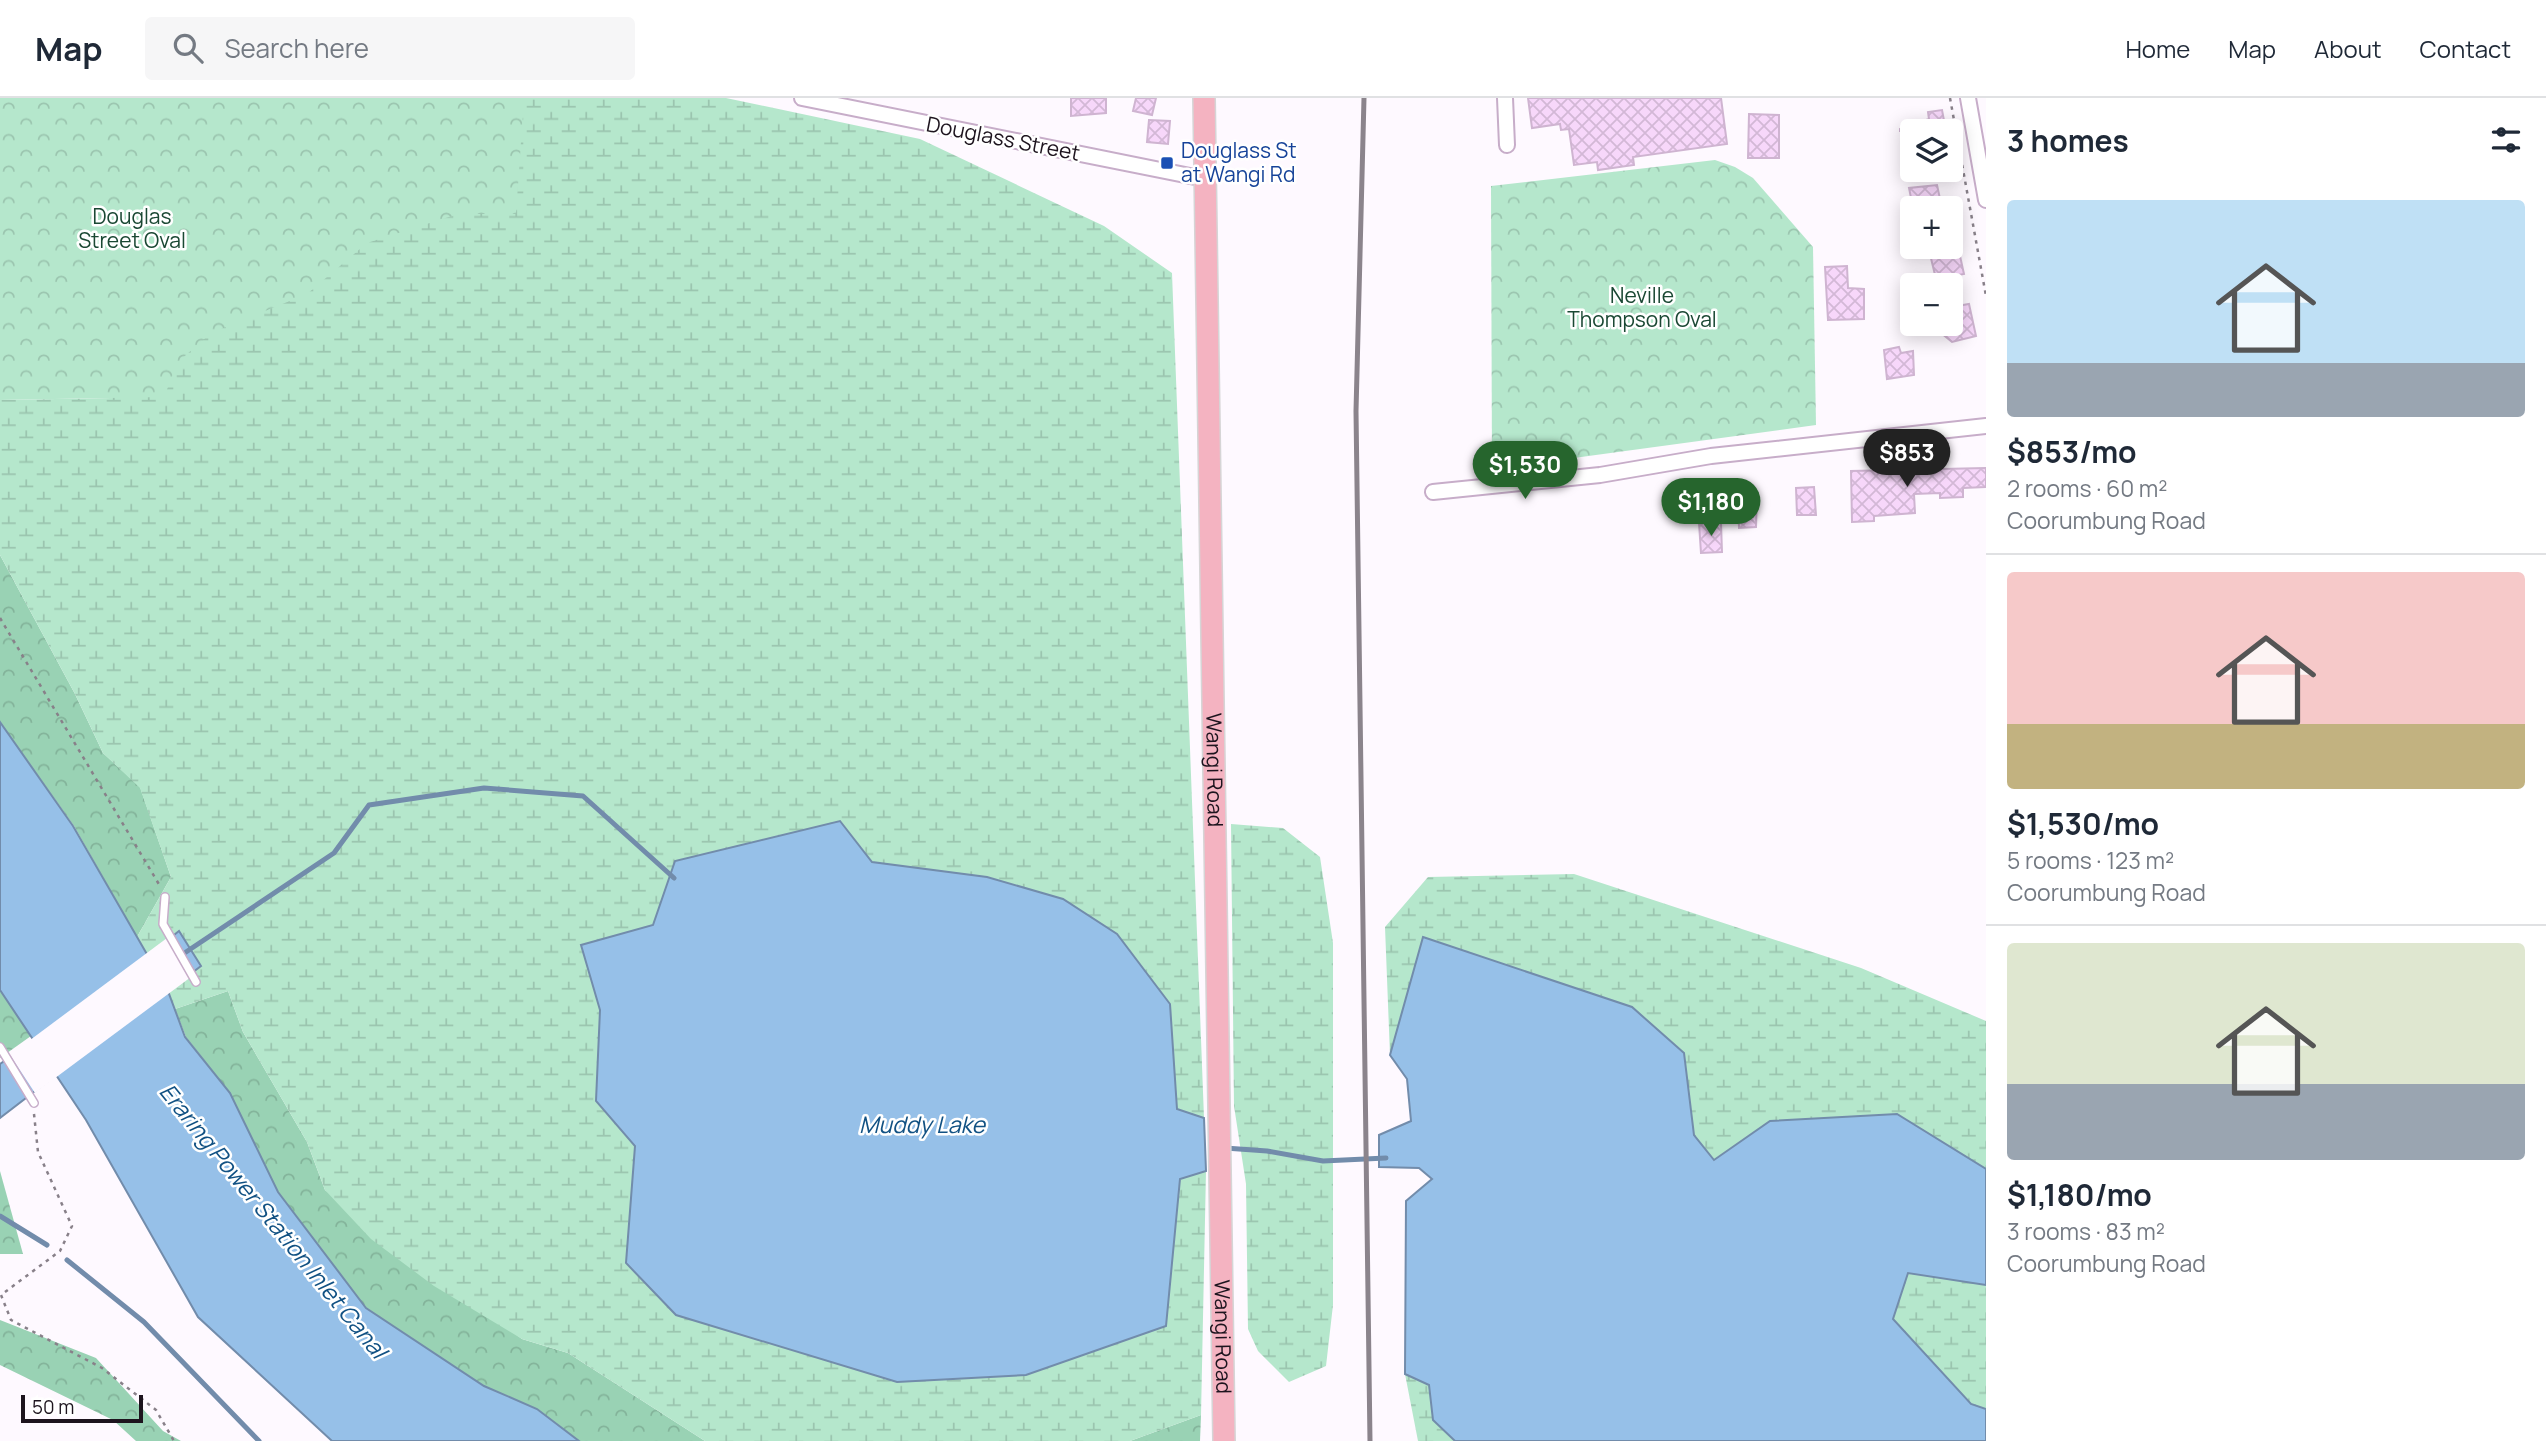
<!DOCTYPE html>
<meta charset="utf-8">
<style>
:root{--surface:#fff;--page:#f6f6f7;--text:#1f2937;--muted:#747a83;--line:#e0e1e3;--accent:#26652d}
body{margin:0;font-family:Manrope,sans-serif;background:var(--page);color:var(--text);height:100vh;display:flex;flex-direction:column;font-size:26px;white-space:nowrap}
*{box-sizing:border-box;margin:0}
p{font-size:23px;color:var(--muted)}
.icon{flex:none;width:38px;height:38px;fill:none;stroke:currentColor;stroke-width:2;stroke-linecap:round;stroke-linejoin:round}
.map{position:relative;flex:1;overflow:hidden}
.drawer{display:flex;flex-direction:column;background:var(--surface);width:560px}
.drawer>*{flex:none}
.tools{position:absolute;left:1900px;top:21px;display:grid;gap:14px}
.tools a{display:grid;place-items:center;width:63px;height:63px;border-radius:7px;background:var(--surface);box-shadow:0 4px 18px #0003;font-size:35px}
.scale{position:absolute;left:21px;bottom:18px;width:122px;box-sizing:border-box;padding-left:7px;border:4px solid #1d141e;border-top:0;font-size:19px;line-height:24px;white-space:nowrap;color:#1d141e;-webkit-text-stroke:5px #fff;paint-order:stroke}
.price{position:absolute;translate:-50% -60px;padding:0 16px;border-radius:24px;background:var(--accent);color:#fff;font-size:23px;line-height:46px;filter:drop-shadow(0 2px 4px #0008)}
.price::after{content:'';position:absolute;left:50%;top:42px;width:21px;height:16px;margin-left:-10px;background:inherit;clip-path:polygon(0 0,100% 0,50% 100%)}
.price.selected{background:#222;color:#fff}
ul{padding:0;list-style:none}
li{display:grid;align-content:center;gap:14px;height:371px;padding:0 21px}
li+li{border-top:2px solid var(--line)}
li span{display:grid;place-items:center;height:217px;border-radius:7px;color:#555}
li>.icon{margin-inline-start:auto}
span .icon{width:126px;height:126px;fill:#fffc;stroke-width:1}
li b{font-size:30px}
h2{display:flex;justify-content:space-between;align-items:center;height:84px;padding:0 21px;font-size:30px}
header{display:flex;align-items:center;gap:42px;box-sizing:border-box;height:98px;padding:0 35px;background:var(--surface);border-bottom:2px solid var(--line)}
header strong{font-size:33px}
nav{display:flex;gap:38px;margin-inline-start:auto;font-size:24px}
.search{width:490px;height:63px;background:var(--page);display:flex;align-items:center;gap:18px;box-sizing:border-box;padding:0 24px;border-radius:7px;color:var(--muted);font-size:26px}
main{display:flex;flex:1;min-height:0}
.map>svg:first-child{display:block}
</style>
<header>
<strong>Map</strong>
<div class="search"><svg class="icon" aria-label="search" viewBox="0 0 24 24"><circle cx="10" cy="10" r="6"/><path d="M15 15l6 6"/></svg>Search here</div>
<nav><a>Home</a><a>Map</a><a>About</a><a>Contact</a></nav>
</header>
<main>
<div class="map">
<svg width="1986" height="1343" viewBox="0 0 1986 1343">
<defs>
<pattern id="forest-crowns" width="20" height="18" patternUnits="userSpaceOnUse" patternTransform="scale(1.75)"><rect width="20" height="18" fill="#99d2b4"/><path d="M2 6a3 3 0 1 1 6 0M12 15a3 3 0 1 1 6 0" fill="none" stroke="#83b39a"/></pattern>
<pattern id="wetland-marsh" width="20" height="14" patternUnits="userSpaceOnUse" patternTransform="scale(1.75)"><rect width="20" height="14" fill="#b5e7cc"/><path d="M1 5h8M5 5V1M11 12h8M15 12V8" fill="none" stroke="#9bc5af"/></pattern>
<pattern id="park-crowns" width="20" height="18" patternUnits="userSpaceOnUse" patternTransform="scale(1.75)"><rect width="20" height="18" fill="#b5e7cc"/><path d="M2 6a3 3 0 1 1 6 0M12 15a3 3 0 1 1 6 0" fill="none" stroke="#9bc5af"/></pattern>
<pattern id="building-cross-hatch" width="8" height="8" patternUnits="userSpaceOnUse" patternTransform="scale(1.75)"><rect width="8" height="8" fill="#f7d7fa"/><path d="M0 0l8 8M0 8l8-8" fill="none" stroke="#d3b8d6"/></pattern>
</defs>
<rect width="100%" height="100%" fill="#fef9ff"/>
<g fill="url(#forest-crowns)">
<polygon points="0,457 75,596 103,655 140,689 171,779 137,839 74,728 0,624"/>
<polygon points="0,892 31,938 0,960"/>
<polygon points="228,893 243,934 307,1044 325,1092 522,1241 568,1255 705,1343 579,1343 537,1311 484,1288 366,1210 278,1094 230,995 186,939 175,911"/>
<polygon points="0,1073 23,1156 0,1156"/>
<polygon points="0,1222 96,1260 163,1333 181,1343 136,1343 113,1322 0,1267"/>
<polygon points="1201,1317 1200,1343 1130,1343"/>
</g>
<g fill="url(#wetland-marsh)">
<polygon points="472,0 726,0 920,41 1104,128 1172,175 1204,1020 1177,1011 1170,906 1117,836 1063,801 987,779 872,764 840,723 653,827 581,848 600,912 596,1003 635,1048 626,1165 1166,1228 1180,1081 1206,1073 1201,1317 1130,1343 705,1343 568,1255 522,1241 434,1188 371,1141 325,1092 307,1044 243,934 228,893 175,911 137,839 171,779 140,690 103,655 75,596 0,457 0,302 111,300"/>
<polygon points="1231,726 1283,730 1320,759 1333,845 1333,1207 1326,1268 1289,1284 1258,1253 1248,1231 1246,1086 1234,1008"/>
<polygon points="1574,776 1861,870 1986,923 1986,1071 1897,1016 1770,1023 1714,1062 1694,1037 1684,955 1423,840 1390,957 1385,829 1428,779"/>
<polygon points="1908,1175 1986,1187 1986,1311 1971,1306 1893,1221"/>
<polygon points="1405,1276 1429,1287 1433,1322 1455,1343 1418,1343"/>
</g>
<g fill="url(#park-crowns)">
<polygon points="0,0 524,0 516,116 458,116 367,145 307,196 211,235 178,264 164,299 0,302"/>
<polygon points="1715,62 1735,69 1753,80 1813,149 1816,327 1492,371 1491,88"/>
</g>
<g fill="#96c0e8" stroke="#728cab" stroke-width="2">
<polygon points="0,624 73,728 148,858 179,833 201,868 168,893 185,939 230,995 278,1094 366,1210 484,1288 537,1311 579,1343 332,1343 198,1219 86,1022 56,977 0,1020 0,966 34,943 0,892"/>
<polygon points="840,723 872,764 987,779 1063,801 1117,836 1170,906 1177,1011 1204,1020 1206,1073 1180,1081 1166,1228 1026,1277 897,1284 676,1217 626,1165 635,1048 596,1003 600,912 581,847 653,827 675,763"/>
<polygon points="1423,839 1632,909 1684,955 1694,1037 1714,1062 1770,1023 1897,1016 1986,1071 1986,1187 1908,1175 1893,1221 1971,1306 1986,1311 1986,1343 1455,1343 1433,1322 1429,1287 1405,1276 1406,1103 1432,1081 1419,1070 1379,1069 1379,1037 1411,1023 1407,981 1390,957"/>
</g>
<polygon fill="#fef9ff" points="167,840 191,879 35,995 10,957"/>
<g fill="none" stroke-linecap="round" stroke-linejoin="round">
<g stroke="#728cab" stroke-width="5">
<polyline points="186,854 334,755 369,707 484,690 583,698 674,780"/>
<polyline points="1225,1050 1267,1053 1323,1063 1386,1060"/>
<polyline points="0,1118 47,1147"/>
<polyline points="67,1162 144,1224 259,1343"/>
</g>
</g>
<g fill="url(#building-cross-hatch)" stroke="#cfb4d1" stroke-width="2">
<polygon points="1071,0 1106,0 1106,15 1071,18"/>
<polygon points="1136,0 1156,0 1152,17 1133,13"/>
<polygon points="1528,0 1721,0 1727,46 1633,59 1634,67 1598,72 1597,64 1574,67 1569,31 1561,32 1560,26 1532,30"/>
<polygon points="1942,12 1946,33 1900,33 1900,31 1929,21 1928,14"/>
<polygon points="1749,16 1779,17 1779,60 1748,60"/>
<polygon points="1149,22 1170,23 1168,46 1147,44"/>
<polygon points="1937,87 1942,110 1913,110 1909,90"/>
<polygon points="1932,149 1958,149 1964,176 1936,181 1929,152"/>
<polygon points="1847,168 1848,190 1864,191 1864,221 1828,222 1825,169"/>
<polygon points="1969,206 1976,238 1952,244 1930,226 1951,226 1951,209"/>
<polygon points="1899,249 1901,255 1913,253 1914,277 1887,281 1884,252"/>
<polygon points="1986,370 1986,389 1963,390 1963,399 1940,400 1940,395 1914,396 1915,415 1874,418 1874,423 1852,424 1851,373"/>
<polygon points="1814,389 1816,417 1797,417 1796,390"/>
<polygon points="1738,396 1757,396 1756,429 1739,430"/>
<polygon points="1699,425 1721,425 1722,454 1701,455"/>
</g>
<g fill="none" stroke-linecap="round" stroke-linejoin="round">
<g stroke="#c7adc9" stroke-width="10">
<g id="service">
<polyline points="165,799 163,826 196,884"/>
<polyline points="0,949 34,1005"/>
</g>
</g>
<g stroke="#c7adc9" stroke-width="18">
<g id="minor">
<polyline points="802,0 1205,81"/>
<polyline points="1505,0 1507,47"/>
<polyline points="1968,0 1986,102"/>
<polyline points="1433,394 1600,377 1711,358 1986,328"/>
</g>
</g>
<g stroke="#d6d5d6" stroke-width="24">
<g id="primary">
<path id="s1" d="M1204,0L1224,1343"/>
</g>
</g>
<g stroke="#888089" stroke-width="2.5" stroke-dasharray="3.5 5" stroke-linecap="butt">
<polyline points="1950,0 1986,198"/>
<polyline points="0,520 160,788"/>
<polyline points="34,1016 38,1054 72,1128 60,1153 1,1197 11,1222 102,1270 156,1312 174,1343"/>
</g>
<use href="#service" stroke="#fff" stroke-width="7"/>
<use href="#minor" stroke="#fff" stroke-width="14"/>
<use href="#primary" stroke="#f4b3c1" stroke-width="21"/>
<polyline stroke="#8b848c" stroke-width="5" points="1364,0 1356,313 1370,1343"/>
</g>
<rect fill="#1a4fb4" stroke="#fff" stroke-width="2.5" x="1160" y="58" width="14" height="14" rx="3.5"/>
<g text-anchor="middle" stroke-width="5" stroke-linejoin="round" paint-order="stroke">
<g font-size="21" fill="#1d141e" stroke="#fff">
<text transform="translate(1003 41) rotate(11)" y="7">Douglass Street</text>
<text dy="7" stroke="none"><textPath href="#s1" startOffset="672">Wangi Road</textPath></text>
<text dy="7" stroke="none"><textPath href="#s1" startOffset="1239">Wangi Road</textPath></text>
</g>
<g font-size="21" fill="#164399" stroke="#fff" text-anchor="start">
<text x="1181" y="60">Douglass St<tspan x="1181" dy="24">at Wangi Rd</tspan></text>
</g>
<g font-size="21" fill="#1a4833" stroke="#fff">
<text x="132" y="126">Douglas<tspan x="132" dy="24">Street Oval</tspan></text>
<text x="1642" y="205">Neville<tspan x="1642" dy="24">Thompson Oval</tspan></text>
</g>
<g font-size="23" font-style="italic" fill="#115183" stroke="#fff">
<text x="922" y="1035">Muddy Lake</text>
<text transform="translate(273 1123) rotate(51)" y="8">Eraring Power Station Inlet Canal</text>
</g>
</g>
</svg>
<div class="tools">
<a><svg class="icon" aria-label="layers" viewBox="0 0 24 24"><path d="M12 4l9 5-9 5-9-5zM3 14l9 5 9-5"/></svg></a>
<a>+</a>
<a>−</a>
</div>
<div class="scale">50 m</div>
<b class="price selected" style="left:1907px;top:391px">$853</b>
<b class="price" style="left:1525px;top:403px">$1,530</b>
<b class="price" style="left:1711px;top:440px">$1,180</b>
</div>
<section class="drawer">
<h2>3 homes<svg class="icon" aria-label="filters" viewBox="0 0 24 24"><path d="M4 7h16M4 17h16"/><circle cx="9" cy="7" r="2"/><circle cx="15" cy="17" r="2"/></svg></h2>
<ul>
<li><span style="background:linear-gradient(#bfe0f5 75%,#9aa5b1 0)"><svg class="icon" aria-label="home" viewBox="0 0 24 24"><path d="M3 11l9-7 9 7M6 9v11h12V9"/></svg></span><div><b>$853/mo</b><p>2 rooms · 60 m²</p><p>Coorumbung Road</p></div></li>
<li><span style="background:linear-gradient(#f6c9c9 70%,#c2b280 0)"><svg class="icon" aria-label="home" viewBox="0 0 24 24"><path d="M3 11l9-7 9 7M6 9v11h12V9"/></svg></span><div><b>$1,530/mo</b><p>5 rooms · 123 m²</p><p>Coorumbung Road</p></div></li>
<li><span style="background:linear-gradient(#dfe7d0 65%,#9aa5b1 0)"><svg class="icon" aria-label="home" viewBox="0 0 24 24"><path d="M3 11l9-7 9 7M6 9v11h12V9"/></svg></span><div><b>$1,180/mo</b><p>3 rooms · 83 m²</p><p>Coorumbung Road</p></div></li>
</ul>
</section>
</main>
